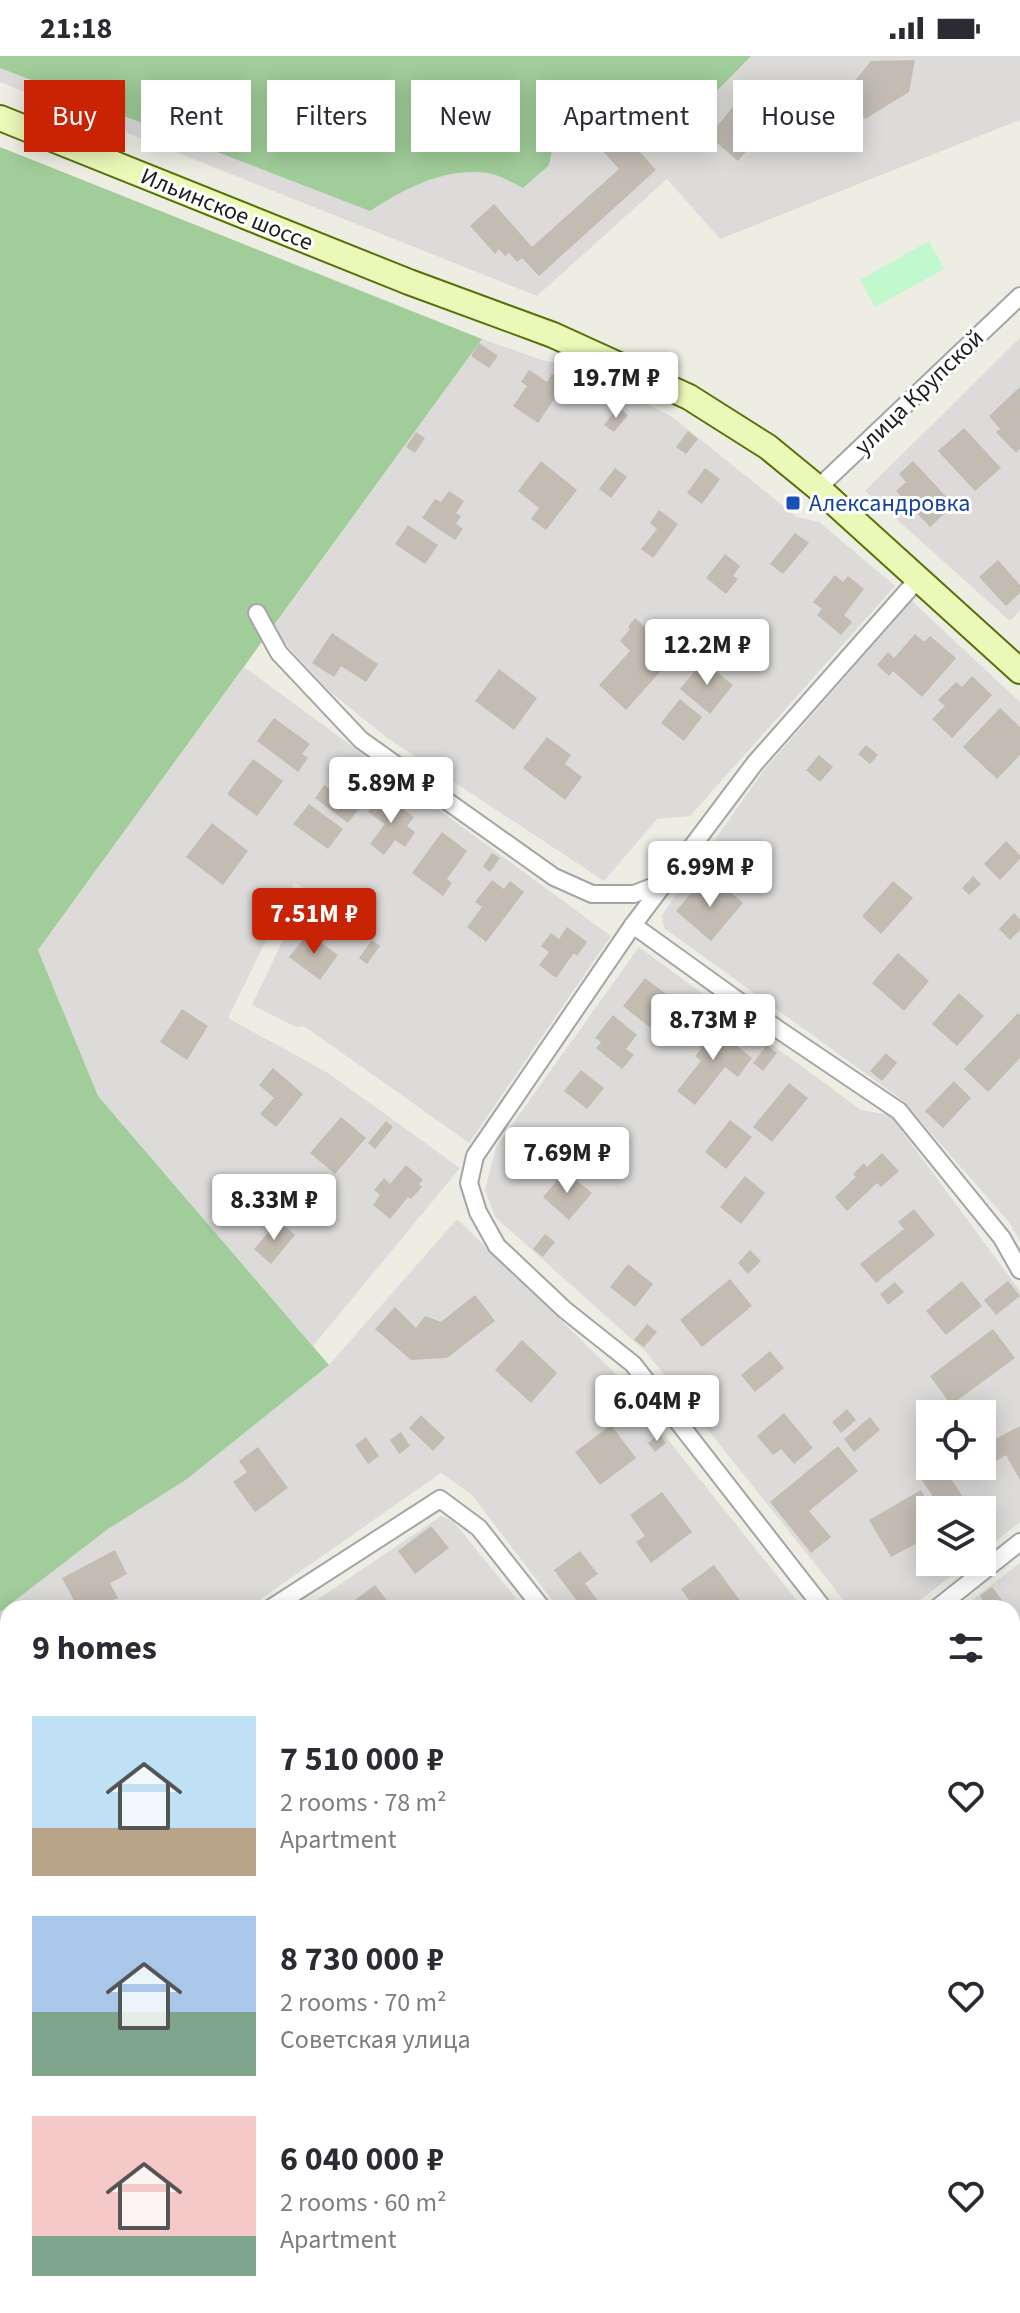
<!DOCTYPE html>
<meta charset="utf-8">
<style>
:root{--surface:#fff;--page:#f2f2f3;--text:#2b2b33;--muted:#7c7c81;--accent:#c72304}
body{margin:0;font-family:"Source Sans 3",sans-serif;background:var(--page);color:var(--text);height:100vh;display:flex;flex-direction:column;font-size:30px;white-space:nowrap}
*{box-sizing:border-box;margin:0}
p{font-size:26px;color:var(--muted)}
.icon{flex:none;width:44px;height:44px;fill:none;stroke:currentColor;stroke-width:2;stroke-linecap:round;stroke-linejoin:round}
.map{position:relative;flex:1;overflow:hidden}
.details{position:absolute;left:0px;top:1544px;width:1020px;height:714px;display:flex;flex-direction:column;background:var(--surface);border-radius:24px 24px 0 0;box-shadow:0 4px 20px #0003}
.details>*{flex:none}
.top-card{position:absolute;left:24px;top:24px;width:972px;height:72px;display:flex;gap:16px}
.tools{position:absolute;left:916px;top:1344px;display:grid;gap:16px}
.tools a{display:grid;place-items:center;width:80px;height:80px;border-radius:0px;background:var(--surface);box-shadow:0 4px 20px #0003;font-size:40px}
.price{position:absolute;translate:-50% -68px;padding:0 18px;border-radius:8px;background:#fff;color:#222;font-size:26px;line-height:52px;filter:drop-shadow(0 2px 4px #0008)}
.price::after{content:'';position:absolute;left:50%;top:48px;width:24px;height:18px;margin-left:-12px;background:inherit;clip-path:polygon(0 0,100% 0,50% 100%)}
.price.active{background:var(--accent);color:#fff}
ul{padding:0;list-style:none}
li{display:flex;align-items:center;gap:24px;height:200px;padding:0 32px}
li span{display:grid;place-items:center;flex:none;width:224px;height:160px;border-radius:0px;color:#555}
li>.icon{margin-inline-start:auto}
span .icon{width:96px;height:96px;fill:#fffc;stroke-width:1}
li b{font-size:34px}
h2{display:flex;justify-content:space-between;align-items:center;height:96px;padding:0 32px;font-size:34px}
.chip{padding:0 28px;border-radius:0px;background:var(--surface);box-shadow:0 4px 20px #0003;font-size:28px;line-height:72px}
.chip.active{background:var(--accent);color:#fff}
.status{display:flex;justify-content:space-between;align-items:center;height:56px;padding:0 40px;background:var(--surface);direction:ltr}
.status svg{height:22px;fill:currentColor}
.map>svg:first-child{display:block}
</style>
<div class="status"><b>21:18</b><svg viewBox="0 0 49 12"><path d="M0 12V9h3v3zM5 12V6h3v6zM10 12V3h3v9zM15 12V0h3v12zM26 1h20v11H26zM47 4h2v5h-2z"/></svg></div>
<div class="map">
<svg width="1020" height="2257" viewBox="0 0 1020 2257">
<rect width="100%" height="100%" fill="#eeede4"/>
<g fill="#dcdbda" fill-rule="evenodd">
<polygon points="0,0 1020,0 1020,64 720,183 667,123 537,240 0,26"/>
<polygon points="1020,282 1020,554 1010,565 865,435"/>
<polygon points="482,283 542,304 578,312 671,360 797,461 819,466 895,530 690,760 657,763 604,825 386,681 328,634 272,573"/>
<polygon points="912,545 1020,646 1020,1185 1009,1166 901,1043 664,872 662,859 764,714"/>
<polygon points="244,611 611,880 469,1087 304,970 296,971 252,949 307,834 294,827 228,962 328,1017 460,1112 313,1290 98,1040 38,894"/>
<path d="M639,891L861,1054L890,1059L1020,1235V1466L982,1496V1454H930V1506H969L910,1552H850L646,1296L495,1161L485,1134L496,1091ZM930,1358H982V1410H930Z"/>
<polygon points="457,1163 613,1315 803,1552 558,1552 472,1439 441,1417 248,1552 8,1552 8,1712 0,1699 0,1556 108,1473 187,1422 329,1309"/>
<polygon points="441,1460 453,1465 524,1552 305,1552"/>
<polygon points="1020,1507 1020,1751 1012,1757 1012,1552 961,1552"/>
<polygon points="1020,1780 1020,2003 1012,2009 1012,1786"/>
<polygon points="1020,2053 1020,2257 760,2257 769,2250 1012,2250 1012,2059"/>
<polygon points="351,2250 566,2250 570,2257 356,2257"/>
</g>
<polygon fill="#c0c3af" points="0,1699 8,1712 8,2250 351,2250 356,2257 0,2257"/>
<g fill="#a0cd99">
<path d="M0,0H751L697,55L669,71L639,57L622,33L591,30L561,46L549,109L523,132C513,127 500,119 488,117C445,111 405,132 370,155L0,12Z"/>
<polygon points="0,91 482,283 38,894 98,1040 329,1309 187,1423 108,1473 0,1556"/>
</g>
<polygon fill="#c1f8ce" points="929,185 944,213 875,251 860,224"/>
<g fill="#c3bcb3">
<polygon points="915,4 909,36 865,63 845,37 871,5"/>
<polygon points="738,45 753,57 743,68 758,81 738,105 709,80"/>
<polygon points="603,55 656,114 539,220 522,202 517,206 509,197 505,200 499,193 495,198 470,170 494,148 532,191 619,113 583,73"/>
<polygon points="479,287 498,300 489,312 471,300"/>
<polygon points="529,314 547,326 552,318 565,327 538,367 513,350 527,330 521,326"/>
<polygon points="1020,331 1020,393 1016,397 996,376 1000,373 989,360"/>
<polygon points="618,351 628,359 614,376 604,369"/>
<polygon points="964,372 1001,412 975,435 938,395"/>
<polygon points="688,375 698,383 686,398 676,391"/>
<polygon points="416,376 425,382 415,397 406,391"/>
<polygon points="541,405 577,434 546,474 531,463 539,452 518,435"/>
<polygon points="913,405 954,449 930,471 896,435 906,426 899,418"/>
<polygon points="615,412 627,421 611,442 599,433"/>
<polygon points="705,412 720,423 702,448 687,437"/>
<polygon points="449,435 464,445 456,457 461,460 456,468 463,473 455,484 422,462 435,443 441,446"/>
<polygon points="659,454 678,468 653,502 641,493 657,473 650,467"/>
<polygon points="408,469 438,489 425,508 395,488"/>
<polygon points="795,477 809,487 783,518 770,508"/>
<polygon points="725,498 740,510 733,520 738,523 726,538 706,522"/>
<polygon points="998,504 1020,529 1020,537 1006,550 979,521"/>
<polygon points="835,519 843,526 848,520 864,533 844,559 852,566 841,579 817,559 822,553 813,546"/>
<polygon points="635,562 676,598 626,654 599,629 630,595 620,585 630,573 628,571"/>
<polygon points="332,577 378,608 366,626 341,610 334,621 312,607"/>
<polygon points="915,578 924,586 930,580 956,602 922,641 893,615 889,620 877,609 888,596 894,602"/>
<polygon points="703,605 733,629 710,658 680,633"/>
<polygon points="499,613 537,642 514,674 475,645"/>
<polygon points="972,620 992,639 952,682 932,663 945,650 938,644 956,626 962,631"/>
<polygon points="680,643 702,661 684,685 661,667"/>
<polygon points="1000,652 1020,671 1020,699 997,723 963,691"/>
<polygon points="274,662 310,688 302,698 308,702 298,716 257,685"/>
<polygon points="547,681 571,699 565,708 582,721 565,744 523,712"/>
<polygon points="866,689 878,699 870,708 858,698"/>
<polygon points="819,699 833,711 820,726 806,714"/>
<polygon points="253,703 283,725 257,760 227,738"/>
<polygon points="347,714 364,727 359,733 368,740 348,767 315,742 324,729 331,734"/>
<polygon points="382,738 414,761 407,770 415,776 405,791 395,784 384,799 370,788 385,768 368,756"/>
<polygon points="309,748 343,773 328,793 293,768"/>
<polygon points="212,767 248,795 223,829 186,801"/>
<polygon points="442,776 467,795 447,823 452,827 443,840 412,817"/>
<polygon points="1006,785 1020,799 1020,803 1000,824 984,808"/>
<polygon points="492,797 500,802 490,816 483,810"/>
<polygon points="973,820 981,828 969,839 962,832"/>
<polygon points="492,824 504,833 510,825 524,836 486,886 467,871 482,851 475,846"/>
<polygon points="717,825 743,847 711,885 676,855 700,827 709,835"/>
<polygon points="893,825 913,842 881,878 862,860"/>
<polygon points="1014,857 1020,863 1020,874 1010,884 999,873"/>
<polygon points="567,871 587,886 577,900 574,897 556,922 539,909 549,896 541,890 551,877 559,883"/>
<polygon points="308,877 338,899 320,924 289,901"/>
<polygon points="372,884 380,890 367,908 359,902"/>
<polygon points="898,897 929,925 904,955 872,927"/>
<polygon points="645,922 675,945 652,973 623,950"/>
<polygon points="959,937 984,960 957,990 932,968"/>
<polygon points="182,953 208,970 187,1004 160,986"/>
<polygon points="1018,957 1020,959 1020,1002 988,1036 964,1013"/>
<polygon points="613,959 637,979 626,993 634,999 622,1013 596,992 601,986 595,982"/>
<polygon points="707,966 752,1002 738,1021 725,1011 695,1049 677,1035 701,1005 695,1000 702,992 692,985"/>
<polygon points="767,989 777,997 763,1015 753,1007"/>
<polygon points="886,997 897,1007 882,1025 870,1015"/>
<polygon points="273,1012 303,1038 276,1071 260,1058 274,1042 259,1029"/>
<polygon points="581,1014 604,1032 587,1053 564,1035"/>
<polygon points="954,1025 971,1042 943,1072 925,1055"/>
<polygon points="789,1027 808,1042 772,1086 753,1071"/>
<polygon points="341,1061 366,1082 335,1118 310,1097"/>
<polygon points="730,1064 752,1081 726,1113 705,1096"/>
<polygon points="386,1065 393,1071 375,1093 368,1087"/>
<polygon points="882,1097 899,1115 881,1131 877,1127 847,1155 835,1141 856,1121 853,1118 864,1107 867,1111"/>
<polygon points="406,1109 423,1124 419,1128 422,1131 411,1143 408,1141 390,1163 373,1149 380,1139 374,1134 384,1122 390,1128"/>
<polygon points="565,1115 592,1137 569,1164 543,1141"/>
<polygon points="745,1120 765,1137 741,1168 720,1151"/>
<polygon points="914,1153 935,1179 876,1227 860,1208 904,1173 898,1166"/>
<polygon points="278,1165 295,1179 271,1208 254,1193"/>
<polygon points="545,1178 555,1186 543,1201 533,1193"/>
<polygon points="750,1194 761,1205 748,1218 738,1207"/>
<polygon points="628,1208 653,1228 635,1251 610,1231"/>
<polygon points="730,1223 752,1250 702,1291 680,1264"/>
<polygon points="962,1225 982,1250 946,1279 926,1255"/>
<polygon points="1008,1225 1020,1240 996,1259 984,1244"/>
<polygon points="895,1226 904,1236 888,1249 880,1238"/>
<polygon points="475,1239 495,1265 447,1302 411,1304 375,1273 395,1251 416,1272 425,1260 441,1266"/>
<polygon points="647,1268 657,1276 644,1291 634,1284"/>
<polygon points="993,1273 1015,1302 951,1349 930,1320"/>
<polygon points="522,1284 557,1317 531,1347 495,1314"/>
<polygon points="770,1295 784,1312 755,1336 741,1319"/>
<polygon points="847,1353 856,1364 841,1377 832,1366"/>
<polygon points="784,1357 813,1392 794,1408 781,1393 773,1399 757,1380"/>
<polygon points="421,1359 445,1382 433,1395 409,1372"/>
<polygon points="870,1361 880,1374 854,1396 844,1383"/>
<polygon points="611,1369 636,1402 600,1429 575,1396"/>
<polygon points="1020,1370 1020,1424 1006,1399 984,1412 982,1390"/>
<polygon points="401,1376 410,1390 399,1398 390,1384"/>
<polygon points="659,1378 666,1387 655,1396 648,1387"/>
<polygon points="366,1381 379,1400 368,1408 355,1389"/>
<polygon points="838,1390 858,1415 809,1455 831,1481 811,1497 770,1446"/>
<polygon points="258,1391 288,1432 255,1456 233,1426 247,1416 239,1405"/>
<polygon points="940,1410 942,1410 972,1454 942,1454 921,1423"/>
<polygon points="921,1434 932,1454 930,1454 930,1489 919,1495 915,1488 891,1501 869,1464"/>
<polygon points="662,1436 692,1476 651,1507 636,1486 645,1480 630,1459"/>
<polygon points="431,1470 449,1492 415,1518 398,1495"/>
<polygon points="115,1494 127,1518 110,1527 118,1542 98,1552 78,1552 62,1522"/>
<polygon points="580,1495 598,1518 585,1527 600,1548 595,1552 582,1552 554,1514"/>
<polygon points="714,1509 744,1550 742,1552 695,1552 681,1533"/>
<polygon points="375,1529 393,1552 362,1552 355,1544"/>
<polygon points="992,1531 1008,1552 989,1552 980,1540"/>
<polygon points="1020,1930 1020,1975 1012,1981 1012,1936"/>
<polygon points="1020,2160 1020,2210 1012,2212 1012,2162"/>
<polygon points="634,2250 688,2250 677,2257 639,2257"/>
</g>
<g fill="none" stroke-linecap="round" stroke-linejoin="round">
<g stroke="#a5a5a5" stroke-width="20">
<g id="street">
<polyline points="818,432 1020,240"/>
<polyline points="257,557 279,597 361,684 554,821 592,838 634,838 665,826"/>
<polyline points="633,869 779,974 899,1055 1002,1182 1020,1214"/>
<polyline points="271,1552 440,1443 479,1472 542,1552"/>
<polyline points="823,1552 633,1308 565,1254 497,1190 478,1156 469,1127 475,1100 633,869 755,707 918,523"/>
<polyline points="937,1552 1020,1486"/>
<polyline points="1012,1772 1020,1766"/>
<polyline points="1012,2035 1020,2029"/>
<polyline points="583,2250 587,2257"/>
<polyline points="730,2257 739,2250"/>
</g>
</g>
<g stroke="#557207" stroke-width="28">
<polyline id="secondary" points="0,62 409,226 553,279 689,341 768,391 818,432 1020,615"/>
</g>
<use href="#street" stroke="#fff" stroke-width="16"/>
<use href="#secondary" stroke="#ebf8b8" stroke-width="24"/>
</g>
<rect fill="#1a4fb4" stroke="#fff" stroke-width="3" x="785" y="439" width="16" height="16" rx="4"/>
<g text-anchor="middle" stroke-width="6" stroke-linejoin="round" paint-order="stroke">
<g font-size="24" fill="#1e1e1e" stroke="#fff">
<text transform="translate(227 153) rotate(22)" y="8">Ильинское шоссе</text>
<text transform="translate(919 336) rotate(-44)" y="8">улица Крупской</text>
</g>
<g font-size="24" fill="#164399" stroke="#fff" text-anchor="start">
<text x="809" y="455">Александровка</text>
</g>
</g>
</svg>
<div class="tools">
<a><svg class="icon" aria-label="locate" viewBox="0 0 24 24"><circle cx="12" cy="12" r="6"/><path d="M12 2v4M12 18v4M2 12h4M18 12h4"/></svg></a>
<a><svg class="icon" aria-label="layers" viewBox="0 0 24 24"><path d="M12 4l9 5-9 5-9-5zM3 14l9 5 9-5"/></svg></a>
</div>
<b class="price" style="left:616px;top:364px">19.7M ₽</b>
<b class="price" style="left:707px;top:631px">12.2M ₽</b>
<b class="price" style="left:391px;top:769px">5.89M ₽</b>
<b class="price" style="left:710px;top:853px">6.99M ₽</b>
<b class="price active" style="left:314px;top:900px">7.51M ₽</b>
<b class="price" style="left:713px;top:1006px">8.73M ₽</b>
<b class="price" style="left:567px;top:1139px">7.69M ₽</b>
<b class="price" style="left:274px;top:1186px">8.33M ₽</b>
<b class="price" style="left:657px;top:1387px">6.04M ₽</b>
<div class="top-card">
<a class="chip active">Buy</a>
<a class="chip">Rent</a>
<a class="chip">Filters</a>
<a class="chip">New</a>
<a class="chip">Apartment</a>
<a class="chip">House</a>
</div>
<section class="details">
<h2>9 homes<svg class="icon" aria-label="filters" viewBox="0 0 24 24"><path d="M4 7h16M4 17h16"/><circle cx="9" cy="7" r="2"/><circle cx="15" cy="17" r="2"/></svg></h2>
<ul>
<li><span style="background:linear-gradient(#bfe0f5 70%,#b9a48a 0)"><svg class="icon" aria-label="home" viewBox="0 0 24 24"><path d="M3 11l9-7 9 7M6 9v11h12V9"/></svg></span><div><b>7 510 000 ₽</b><p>2 rooms · 78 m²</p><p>Apartment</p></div><svg class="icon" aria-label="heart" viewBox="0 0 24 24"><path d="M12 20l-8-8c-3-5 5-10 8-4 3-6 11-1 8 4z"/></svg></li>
<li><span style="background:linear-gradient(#a9c7e8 60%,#7fa58c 0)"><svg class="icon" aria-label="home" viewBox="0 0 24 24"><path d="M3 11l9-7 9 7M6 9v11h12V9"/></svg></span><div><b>8 730 000 ₽</b><p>2 rooms · 70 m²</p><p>Советская улица</p></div><svg class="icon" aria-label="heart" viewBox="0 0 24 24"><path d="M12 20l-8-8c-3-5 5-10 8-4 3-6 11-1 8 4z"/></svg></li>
<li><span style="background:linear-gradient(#f6c9c9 75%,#7fa58c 0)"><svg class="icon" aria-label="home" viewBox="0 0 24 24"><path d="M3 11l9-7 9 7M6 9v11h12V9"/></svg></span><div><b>6 040 000 ₽</b><p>2 rooms · 60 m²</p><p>Apartment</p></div><svg class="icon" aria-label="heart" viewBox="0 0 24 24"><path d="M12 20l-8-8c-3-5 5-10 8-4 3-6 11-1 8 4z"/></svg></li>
</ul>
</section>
</div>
